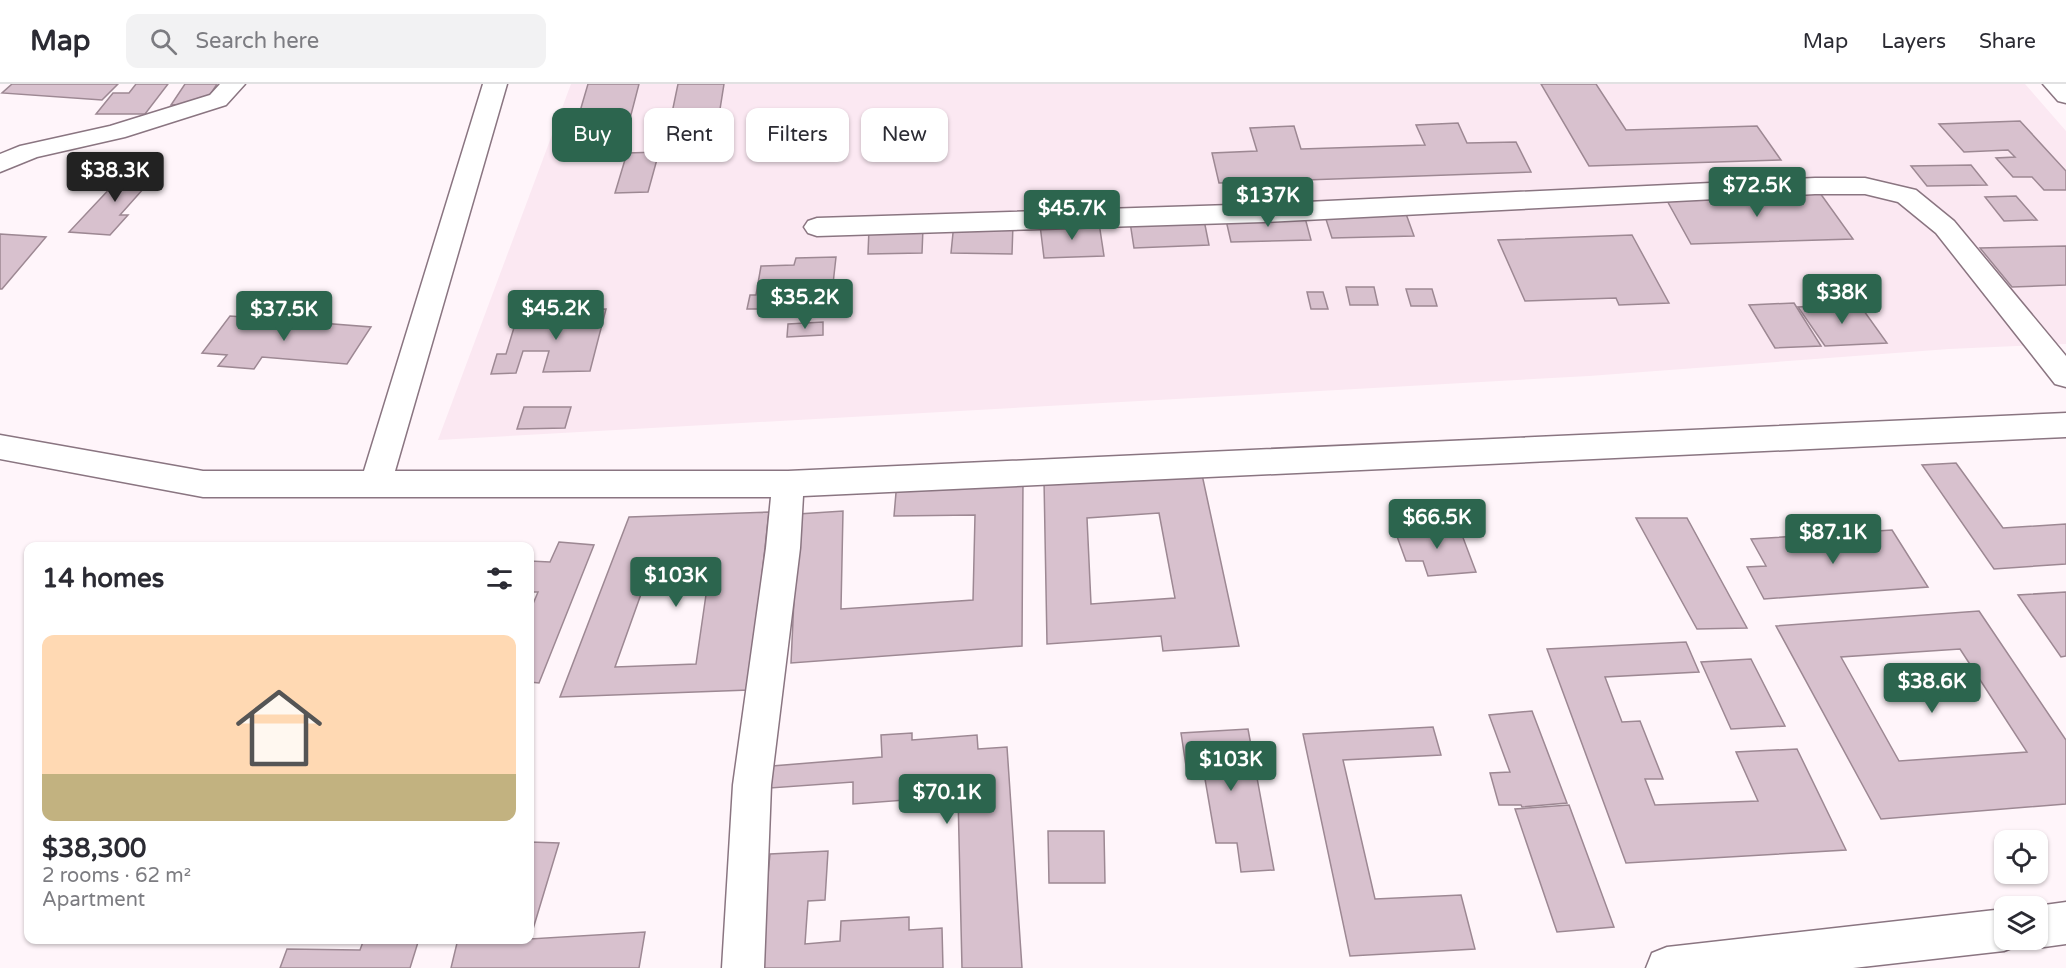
<!DOCTYPE html>
<meta charset="utf-8">
<style>
:root{--surface:#fff;--page:#f2f2f3;--text:#2b2b33;--muted:#7c7c81;--line:#e1e1e2;--accent:#2c654e}
body{margin:0;font-family:"Varela Round",sans-serif;background:var(--page);color:var(--text);height:100vh;display:flex;flex-direction:column;font-size:22px;white-space:nowrap}
*{box-sizing:border-box;margin:0}
p{font-size:20px;color:var(--muted)}
.icon{flex:none;width:33px;height:33px;fill:none;stroke:currentColor;stroke-width:2;stroke-linecap:round;stroke-linejoin:round}
.map{position:relative;flex:1;overflow:hidden}
.sheet{position:absolute;left:24px;top:458px;width:510px;height:402px;display:flex;flex-direction:column;background:var(--surface);border-radius:12px;box-shadow:0 2px 4px #0004}
.sheet>*{flex:none}
.banner{position:absolute;left:552px;top:24px;width:570px;height:54px;display:flex;gap:12px}
.fabs{position:absolute;left:1994px;top:746px;display:grid;gap:12px}
.fabs a{display:grid;place-items:center;width:54px;height:54px;border-radius:12px;background:var(--surface);box-shadow:0 2px 4px #0004;font-size:30px}
.price{position:absolute;translate:-50% -51px;padding:0 14px;border-radius:6px;background:var(--accent);color:#fff;font-size:20px;line-height:39px;filter:drop-shadow(0 2px 3px #0008)}
.price::after{content:'';position:absolute;left:50%;top:36px;width:18px;height:14px;margin-left:-9px;background:inherit;clip-path:polygon(0 0,100% 0,50% 100%)}
.price.active{background:#222;color:#fff}
ul{padding:0;list-style:none}
li{display:grid;align-content:center;gap:12px;height:318px;padding:0 18px}
li span{display:grid;place-items:center;height:186px;border-radius:12px;color:#555}
li>.icon{margin-inline-start:auto}
span .icon{width:108px;height:108px;fill:#fffc;stroke-width:1}
li b{font-size:26px}
h2{display:flex;justify-content:space-between;align-items:center;height:72px;padding:0 18px;font-size:26px}
.tag{padding:0 21px;border-radius:12px;background:var(--surface);box-shadow:0 2px 4px #0004;font-size:21px;line-height:54px}
.tag.active{background:var(--accent);color:#fff}
header{display:flex;align-items:center;gap:36px;box-sizing:border-box;height:84px;padding:0 30px;background:var(--surface);border-bottom:2px solid var(--line)}
header strong{font-size:28px}
nav{display:flex;gap:33px;margin-inline-start:auto;font-size:21px}
.search{width:420px;height:54px;background:var(--page);display:flex;align-items:center;gap:15px;box-sizing:border-box;padding:0 21px;border-radius:12px;color:var(--muted);font-size:22px}
.map>svg:first-child{display:block}
</style>
<header>
<strong>Map</strong>
<div class="search"><svg class="icon" aria-label="search" viewBox="0 0 24 24"><circle cx="10" cy="10" r="6"/><path d="M15 15l6 6"/></svg>Search here</div>
<nav><a>Map</a><a>Layers</a><a>Share</a></nav>
</header>
<div class="map">
<svg width="2066" height="884" viewBox="0 0 2066 884">
<rect width="100%" height="100%" fill="#fff5fa"/>
<polygon fill="#fbe8f2" points="571,0 2025,0 2066,47 2066,260 1949,265 1589,292 438,356"/>
<g fill="#d8c1ce" stroke="#9d8893" stroke-width="1.5" fill-rule="evenodd">
<polygon points="12,0 118,0 102,16 2,9"/>
<polygon points="136,0 168,0 145,30 96,30 113,9 129,9"/>
<polygon points="185,0 217,0 204,20 171,21"/>
<polygon points="588,0 639,0 620,73 566,75"/>
<polygon points="678,0 724,0 713,69 663,72"/>
<polygon points="1541,0 1596,0 1626,46 1757,42 1781,76 1589,82"/>
<polygon points="2020,37 2066,87 2066,106 2044,106 2032,93 2013,93 1996,74 2015,73 2008,66 1964,68 1939,40"/>
<polygon points="1458,39 1467,59 1516,58 1531,88 1219,99 1212,69 1257,67 1250,44 1294,42 1301,65 1425,61 1416,41"/>
<polygon points="659,68 648,108 615,109 627,69"/>
<polygon points="1971,81 1987,101 1927,102 1911,82"/>
<polygon points="130,83 161,85 120,131 128,131 110,151 69,148"/>
<polygon points="1820,109 1853,155 1691,160 1665,113"/>
<polygon points="2016,112 2037,136 2004,137 1985,113"/>
<polygon points="1405,127 1414,152 1332,154 1324,129"/>
<polygon points="1304,130 1311,156 1231,158 1225,132"/>
<polygon points="1204,136 1209,161 1134,164 1130,138"/>
<polygon points="954,139 1013,140 1012,170 951,169"/>
<polygon points="1099,139 1104,172 1044,174 1040,141"/>
<polygon points="923,144 922,169 868,170 869,145"/>
<polygon points="0,150 46,153 2,205 0,205"/>
<polygon points="1632,151 1669,219 1619,221 1616,214 1525,217 1498,156"/>
<polygon points="2066,162 2066,201 2012,203 1980,164"/>
<polygon points="836,173 830,227 790,228 793,208 770,208 767,225 747,225 750,211 756,211 761,182 794,181 796,174"/>
<polygon points="1346,203 1374,203 1378,221 1350,221"/>
<polygon points="1406,205 1432,205 1437,222 1411,222"/>
<polygon points="1307,208 1323,208 1328,225 1311,225"/>
<polygon points="1794,219 1821,262 1775,264 1749,221"/>
<polygon points="1859,220 1887,259 1825,262 1798,223"/>
<polygon points="606,225 590,287 543,288 549,267 523,267 516,289 491,290 497,270 506,270 516,237 549,236 552,226"/>
<polygon points="230,232 371,243 347,280 262,273 254,285 218,282 227,271 202,269"/>
<polygon points="823,238 823,251 787,253 788,240"/>
<polygon points="524,323 571,323 565,344 517,345"/>
<polygon points="1956,379 2003,444 2066,440 2066,480 1994,485 1922,381"/>
<path d="M1201,386L1239,562L1163,567L1161,552L1047,560L1044,396ZM1159,429L1175,514L1091,520L1087,434Z"/>
<polygon points="1023,396 1022,562 791,579 798,430 843,427 841,525 973,516 975,431 894,432 897,397"/>
<path d="M769,428L749,606L560,613L629,433ZM710,483L696,580L615,583L650,485Z"/>
<polygon points="1636,434 1687,434 1747,544 1697,545"/>
<polygon points="1459,443 1476,488 1428,492 1423,477 1406,477 1395,447"/>
<polygon points="1892,446 1928,503 1764,515 1747,483 1766,482 1751,455"/>
<polygon points="559,458 594,461 539,599 530,598 530,527 538,508 530,508 530,477 550,478"/>
<polygon points="2066,508 2066,572 2061,573 2018,511"/>
<path d="M1979,527L2066,656V720L1881,735L1776,542ZM1960,565L2027,668L1899,677L1841,573Z"/>
<polygon points="1686,558 1699,588 1605,593 1622,638 1640,637 1663,695 1645,695 1655,721 1758,717 1736,668 1797,665 1846,766 1626,779 1547,565"/>
<polygon points="1751,575 1785,642 1731,645 1701,578"/>
<polygon points="1532,627 1567,719 1522,723 1521,721 1499,721 1490,689 1510,688 1489,631"/>
<polygon points="1433,643 1441,671 1343,676 1375,815 1461,811 1475,865 1350,872 1303,650"/>
<polygon points="1248,645 1274,786 1241,788 1237,759 1216,759 1205,695 1188,695 1181,649"/>
<polygon points="912,649 912,656 977,651 978,665 1007,663 1022,884 962,884 958,712 853,720 853,698 770,704 772,682 882,673 881,651"/>
<polygon points="1569,721 1614,843 1557,848 1515,725"/>
<polygon points="1048,747 1104,747 1105,799 1049,799"/>
<polygon points="530,758 559,759 530,855 645,848 639,884 451,884 457,859 464,859 465,855 530,855"/>
<polygon points="828,767 825,816 808,817 805,860 840,857 841,837 909,833 909,846 942,844 943,884 759,884 770,770"/>
<polygon points="364,855 419,855 410,884 280,884 287,865 360,866"/>
</g>
<g fill="none" stroke-linecap="round" stroke-linejoin="round">
<g stroke="#8a7581" stroke-width="3">
<g id="minor">
<polygon points="220,0 245,0 226,21 125,53 37,73 0,88 0,70 20,62 110,42 210,11"/>
<polygon points="483,0 507,0 395,387 788,387 2066,329 2066,353 803,412 800,464 771,701 764,884 722,884 733,701 766,464 771,413 203,413 0,375 0,351 203,387 364,387"/>
<polygon points="2043,0 2066,0 2066,19 2058,17"/>
<polygon points="1815,94 1865,94 1916,106 1954,137 2066,272 2066,303 2055,300 1936,149 1898,118 1865,110 1815,110 1263,138 817,152 808,149 804,143 808,137 817,134 1263,120"/>
<polygon points="2066,818 2066,860 2037,864 2022,858 2021,855 2037,855 2037,822"/>
<polygon points="2004,825 2004,855 2021,855 2019,861 2004,867 1853,884 1646,884 1652,869 1667,863"/>
</g>
</g>
<use href="#minor" fill="#fff" fill-rule="evenodd"/>
</g>
</svg>
<div class="fabs">
<a><svg class="icon" aria-label="locate" viewBox="0 0 24 24"><circle cx="12" cy="12" r="6"/><path d="M12 2v4M12 18v4M2 12h4M18 12h4"/></svg></a>
<a><svg class="icon" aria-label="layers" viewBox="0 0 24 24"><path d="M12 4l9 5-9 5-9-5zM3 14l9 5 9-5"/></svg></a>
</div>
<b class="price active" style="left:115px;top:119px">$38.3K</b>
<b class="price" style="left:1757px;top:134px">$72.5K</b>
<b class="price" style="left:1268px;top:144px">$137K</b>
<b class="price" style="left:1072px;top:157px">$45.7K</b>
<b class="price" style="left:1842px;top:241px">$38K</b>
<b class="price" style="left:805px;top:246px">$35.2K</b>
<b class="price" style="left:556px;top:257px">$45.2K</b>
<b class="price" style="left:284px;top:258px">$37.5K</b>
<b class="price" style="left:1437px;top:466px">$66.5K</b>
<b class="price" style="left:1833px;top:481px">$87.1K</b>
<b class="price" style="left:676px;top:524px">$103K</b>
<b class="price" style="left:1932px;top:630px">$38.6K</b>
<b class="price" style="left:1231px;top:708px">$103K</b>
<b class="price" style="left:947px;top:741px">$70.1K</b>
<div class="banner">
<a class="tag active">Buy</a>
<a class="tag">Rent</a>
<a class="tag">Filters</a>
<a class="tag">New</a>
</div>
<section class="sheet">
<h2>14 homes<svg class="icon" aria-label="filters" viewBox="0 0 24 24"><path d="M4 7h16M4 17h16"/><circle cx="9" cy="7" r="2"/><circle cx="15" cy="17" r="2"/></svg></h2>
<ul>
<li><span style="background:linear-gradient(#ffd9b3 75%,#c2b280 0)"><svg class="icon" aria-label="home" viewBox="0 0 24 24"><path d="M3 11l9-7 9 7M6 9v11h12V9"/></svg></span><div><b>$38,300</b><p>2 rooms · 62 m²</p><p>Apartment</p></div></li>
</ul>
</section>
</div>
